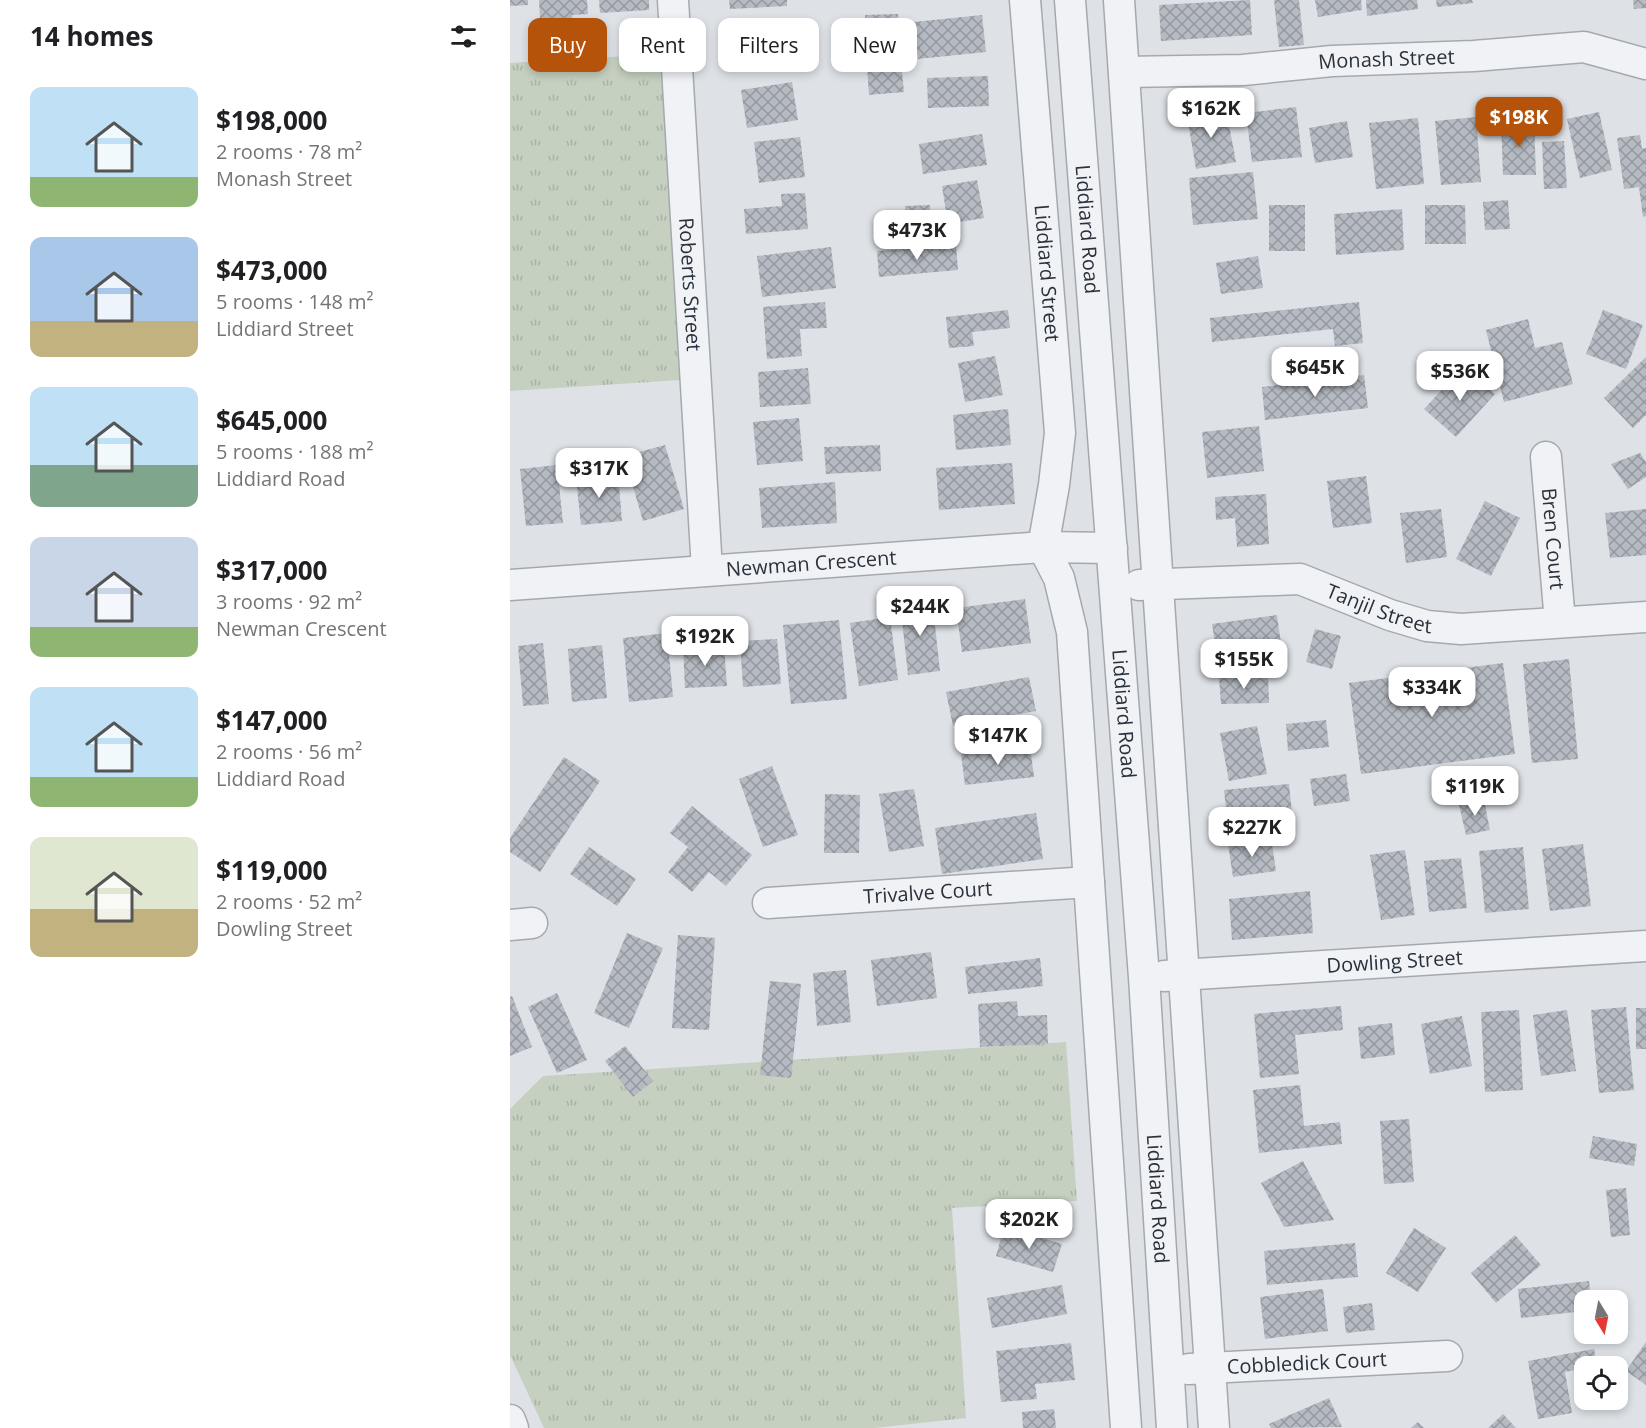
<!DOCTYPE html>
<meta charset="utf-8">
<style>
:root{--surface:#fff;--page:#f2f2f2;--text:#202124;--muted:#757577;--accent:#b45309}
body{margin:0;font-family:"Open Sans",sans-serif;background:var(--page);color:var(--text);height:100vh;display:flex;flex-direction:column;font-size:22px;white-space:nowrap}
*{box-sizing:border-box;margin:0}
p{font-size:20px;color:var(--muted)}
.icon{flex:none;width:33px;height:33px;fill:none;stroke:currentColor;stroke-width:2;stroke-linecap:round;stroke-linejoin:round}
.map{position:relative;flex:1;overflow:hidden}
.side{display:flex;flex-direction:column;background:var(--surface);width:510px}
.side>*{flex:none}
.hud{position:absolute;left:18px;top:18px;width:570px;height:54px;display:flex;gap:12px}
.needle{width:39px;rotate:170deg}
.controls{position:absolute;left:1064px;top:1290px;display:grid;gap:12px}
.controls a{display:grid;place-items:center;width:54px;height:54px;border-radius:12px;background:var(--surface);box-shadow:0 3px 9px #0003;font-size:30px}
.price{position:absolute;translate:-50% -51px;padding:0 14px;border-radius:12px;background:#fff;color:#222;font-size:20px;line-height:39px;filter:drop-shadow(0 2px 3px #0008)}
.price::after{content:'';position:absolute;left:50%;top:36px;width:18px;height:14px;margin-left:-9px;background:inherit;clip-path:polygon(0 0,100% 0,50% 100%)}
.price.active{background:var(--accent);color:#fff}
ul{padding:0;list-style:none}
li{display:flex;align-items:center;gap:18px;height:150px;padding:0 30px}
li span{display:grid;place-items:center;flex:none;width:168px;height:120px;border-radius:12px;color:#555}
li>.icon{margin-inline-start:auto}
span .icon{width:72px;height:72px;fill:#fffc;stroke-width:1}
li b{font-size:26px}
h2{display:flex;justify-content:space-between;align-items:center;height:72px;padding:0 30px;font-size:26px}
.tag{padding:0 21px;border-radius:12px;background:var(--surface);box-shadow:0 3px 9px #0003;font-size:21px;line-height:54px}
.tag.active{background:var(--accent);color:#fff}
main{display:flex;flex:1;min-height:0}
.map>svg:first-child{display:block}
</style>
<main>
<section class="side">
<h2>14 homes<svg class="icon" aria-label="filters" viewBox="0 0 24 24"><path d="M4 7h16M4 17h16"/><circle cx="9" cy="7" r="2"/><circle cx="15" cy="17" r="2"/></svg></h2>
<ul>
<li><span style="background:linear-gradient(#bfe0f5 75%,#8fb573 0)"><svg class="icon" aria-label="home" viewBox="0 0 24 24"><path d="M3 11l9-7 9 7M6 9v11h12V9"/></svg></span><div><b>$198,000</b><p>2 rooms · 78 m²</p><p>Monash Street</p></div></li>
<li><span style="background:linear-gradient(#a9c7e8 70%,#c2b280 0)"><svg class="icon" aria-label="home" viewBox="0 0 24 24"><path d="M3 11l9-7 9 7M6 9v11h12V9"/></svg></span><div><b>$473,000</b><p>5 rooms · 148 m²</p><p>Liddiard Street</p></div></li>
<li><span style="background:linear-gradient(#bfe0f5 65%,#7fa58c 0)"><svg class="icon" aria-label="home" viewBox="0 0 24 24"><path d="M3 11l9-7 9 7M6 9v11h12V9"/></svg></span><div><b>$645,000</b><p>5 rooms · 188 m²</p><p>Liddiard Road</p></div></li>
<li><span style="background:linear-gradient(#c9d6e8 75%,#8fb573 0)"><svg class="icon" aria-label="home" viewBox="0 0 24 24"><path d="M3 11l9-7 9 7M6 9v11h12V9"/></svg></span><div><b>$317,000</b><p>3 rooms · 92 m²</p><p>Newman Crescent</p></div></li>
<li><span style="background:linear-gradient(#bfe0f5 75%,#8fb573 0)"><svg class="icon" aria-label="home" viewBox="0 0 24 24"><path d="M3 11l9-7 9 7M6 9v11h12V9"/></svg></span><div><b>$147,000</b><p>2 rooms · 56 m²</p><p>Liddiard Road</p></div></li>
<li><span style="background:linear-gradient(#dfe7d0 60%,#c2b280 0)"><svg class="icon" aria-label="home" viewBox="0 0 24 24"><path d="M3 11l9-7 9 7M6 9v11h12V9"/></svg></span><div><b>$119,000</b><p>2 rooms · 52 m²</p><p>Dowling Street</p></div></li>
</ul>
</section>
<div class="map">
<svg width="1136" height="1428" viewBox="0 0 1136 1428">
<defs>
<pattern id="park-tufts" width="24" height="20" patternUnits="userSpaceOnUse" patternTransform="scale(1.5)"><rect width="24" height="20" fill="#c5d0c0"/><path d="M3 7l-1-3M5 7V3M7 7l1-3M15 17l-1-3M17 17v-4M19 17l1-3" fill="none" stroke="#a9b3a6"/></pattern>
<pattern id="building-cross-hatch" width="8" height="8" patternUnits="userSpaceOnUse" patternTransform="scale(1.5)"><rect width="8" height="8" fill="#b6bbc3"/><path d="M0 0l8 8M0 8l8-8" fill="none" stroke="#9499a0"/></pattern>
</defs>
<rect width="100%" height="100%" fill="#dee2e7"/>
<g fill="url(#park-tufts)">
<polygon points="151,54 170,380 0,391 0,63"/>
<polygon points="556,1042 567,1201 442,1208 456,1418 365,1428 34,1428 0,1355 0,1109 33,1076"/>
</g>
<g fill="url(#building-cross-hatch)">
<polygon points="0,0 18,0 18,5 0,6"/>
<polygon points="29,0 77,0 78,14 62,15 64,50 32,52"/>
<polygon points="89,0 139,0 139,10 90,13"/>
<polygon points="219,0 277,0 277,6 220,9"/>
<polygon points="740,0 742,35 651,41 649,5"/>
<polygon points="764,0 789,0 794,45 769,47"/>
<polygon points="805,0 851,0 852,10 808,17"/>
<polygon points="856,0 907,0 908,9 857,16"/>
<polygon points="926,0 962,0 963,3 927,7"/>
<polygon points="1123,0 1136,0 1136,8 1124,9"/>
<polygon points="388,14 389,33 356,35 355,15"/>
<polygon points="472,15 476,52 408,59 404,22"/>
<polygon points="277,23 278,62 216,64 214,25"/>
<polygon points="391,63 394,92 359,95 357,66"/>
<polygon points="478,76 479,106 418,108 417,78"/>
<polygon points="282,82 288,120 237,128 231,90"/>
<polygon points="786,107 792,157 742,162 736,113"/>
<polygon points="716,109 726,162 686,169 677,116"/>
<polygon points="1089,112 1102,170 1070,178 1057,119"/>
<polygon points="966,117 971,182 931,185 925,121"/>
<polygon points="908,118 914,184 866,189 859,123"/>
<polygon points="1024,120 1026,175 993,175 991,121"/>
<polygon points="837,121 843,157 805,163 799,128"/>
<polygon points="472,134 477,165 413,174 409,144"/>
<polygon points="1130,135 1132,149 1136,148 1136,216 1133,217 1129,187 1114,189 1107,138"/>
<polygon points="290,137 295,177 249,183 244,142"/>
<polygon points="1054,141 1057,188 1034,189 1032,142"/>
<polygon points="743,172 748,219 683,225 679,178"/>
<polygon points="467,180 474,218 438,224 432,186"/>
<polygon points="295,193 298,229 236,234 234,209 272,206 271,194"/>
<polygon points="998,200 1000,229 975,230 973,202"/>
<polygon points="420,205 422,234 396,235 395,206"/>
<rect x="759" y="205" width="36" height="46"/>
<polygon points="915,205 955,205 956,244 915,244"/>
<polygon points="892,209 894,250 826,255 824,214"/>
<polygon points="446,245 448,270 369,277 367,251"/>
<polygon points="321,247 326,288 252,297 247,256"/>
<polygon points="748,256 753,288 711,294 706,263"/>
<polygon points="315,302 317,328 290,329 292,356 257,359 253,307"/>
<polygon points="849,302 853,343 825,346 823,329 702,342 700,318"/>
<polygon points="498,310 500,328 462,332 464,346 439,348 436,317"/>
<polygon points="1093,310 1133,325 1116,369 1076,354"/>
<polygon points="1018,319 1025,348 1052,342 1063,384 994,402 976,330"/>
<polygon points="485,356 493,395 455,402 448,363"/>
<polygon points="1136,357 1136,415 1123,428 1094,398"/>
<polygon points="954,366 985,394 946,437 914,409"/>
<polygon points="298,368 301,404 250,407 248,372"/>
<polygon points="854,375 858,408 755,420 752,387"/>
<polygon points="498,409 501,445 446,450 443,415"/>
<polygon points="289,418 293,461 247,465 243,422"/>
<polygon points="749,426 754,471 697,478 692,432"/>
<polygon points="155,445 174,509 133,521 114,456"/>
<polygon points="370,445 371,471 316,474 314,447"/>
<polygon points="1130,453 1136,462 1136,477 1118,489 1101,464"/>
<polygon points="502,463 505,504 429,510 426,468"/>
<polygon points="47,465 53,523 16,526 10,469"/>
<polygon points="108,474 112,521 71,525 66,478"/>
<polygon points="856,476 862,523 823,528 817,481"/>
<polygon points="325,482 327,523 252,528 249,488"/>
<polygon points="756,494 759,544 727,547 725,518 706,520 705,497"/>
<polygon points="975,501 1010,518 981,576 946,559"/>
<polygon points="931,509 937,557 896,563 890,513"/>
<polygon points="1136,509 1136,555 1100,558 1095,513"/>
<polygon points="422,599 430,671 398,675 390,602"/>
<polygon points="515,599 521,643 452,652 446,608"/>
<polygon points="767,615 773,658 709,667 702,624"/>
<polygon points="380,617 388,680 349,686 340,623"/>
<polygon points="329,620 337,699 281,704 273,625"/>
<polygon points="805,629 831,636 822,669 796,662"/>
<polygon points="157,633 163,697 119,702 113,638"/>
<polygon points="267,639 271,684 233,687 230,641"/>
<polygon points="33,643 39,704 13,706 8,646"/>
<polygon points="92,645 97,698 62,702 58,649"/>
<polygon points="214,645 217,686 175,688 173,647"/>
<polygon points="1059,659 1068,759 1022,763 1013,664"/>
<polygon points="993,663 1005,754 851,774 839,683"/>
<polygon points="758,675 759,703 711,704 709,677"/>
<polygon points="519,677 526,711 443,726 436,692"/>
<polygon points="816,720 819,747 778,751 776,724"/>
<polygon points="747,726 757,774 719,781 710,733"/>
<polygon points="520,746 524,777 455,785 451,754"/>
<polygon points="54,757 90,781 30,872 0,852 0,838"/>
<polygon points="262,766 288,835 253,847 229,779"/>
<polygon points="836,774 840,801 804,806 800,779"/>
<polygon points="779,784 784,831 719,838 714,790"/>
<polygon points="404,789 414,846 379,852 369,794"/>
<polygon points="315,794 350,795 349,853 314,853"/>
<polygon points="974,800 980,830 956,835 949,805"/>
<polygon points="182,806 242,855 216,886 199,872 182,892 158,872 178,847 160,833"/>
<polygon points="526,813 533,859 432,874 425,828"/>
<polygon points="761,838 766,871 723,877 718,844"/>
<polygon points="1073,844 1081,906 1040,911 1032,849"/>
<polygon points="79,847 126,879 107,906 60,874"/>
<polygon points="1013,847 1019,909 975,913 969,851"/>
<polygon points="895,850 905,915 871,920 860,855"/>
<polygon points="951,858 957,908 919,912 914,861"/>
<polygon points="800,891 803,933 722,940 719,899"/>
<polygon points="117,933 153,948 119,1028 84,1013"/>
<polygon points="168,935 205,938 199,1030 162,1028"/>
<polygon points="421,952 427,998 367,1006 361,960"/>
<polygon points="530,958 533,986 458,994 455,967"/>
<polygon points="336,970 341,1022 307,1026 303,973"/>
<polygon points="260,981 291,984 281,1078 250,1075"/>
<polygon points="47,993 77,1060 47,1073 18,1007"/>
<polygon points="2,996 22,1047 0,1056 0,997"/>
<polygon points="507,1001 508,1016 537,1015 538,1044 470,1047 468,1004"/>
<polygon points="831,1006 833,1030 785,1035 789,1074 750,1078 744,1014"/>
<polygon points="1116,1007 1124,1090 1089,1093 1081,1010"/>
<rect x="1126" y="1008" width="10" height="41"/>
<polygon points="1009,1010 1013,1090 975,1092 971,1012"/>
<polygon points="1057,1010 1066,1071 1031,1076 1023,1015"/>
<polygon points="952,1016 962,1066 920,1074 911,1024"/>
<polygon points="882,1023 885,1055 851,1059 848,1027"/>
<polygon points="115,1046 143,1081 123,1097 95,1061"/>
<polygon points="790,1085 794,1126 830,1122 832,1144 749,1153 743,1090"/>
<polygon points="899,1119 904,1182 874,1184 870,1121"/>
<polygon points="1083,1136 1127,1144 1124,1166 1079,1158"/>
<polygon points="793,1161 824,1220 774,1227 751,1183"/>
<polygon points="1116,1188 1120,1235 1101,1237 1096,1190"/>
<polygon points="494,1227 552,1244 543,1272 486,1256"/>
<polygon points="904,1228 936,1248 908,1292 876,1273"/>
<polygon points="1005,1235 1031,1265 986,1303 961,1273"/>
<polygon points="845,1243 848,1277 757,1285 754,1251"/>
<polygon points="1079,1281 1081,1300 1074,1300 1074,1311 1011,1318 1008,1289"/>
<polygon points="552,1285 557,1314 482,1328 477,1298"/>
<polygon points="813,1289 818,1331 755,1339 750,1297"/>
<polygon points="862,1303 865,1330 836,1333 833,1307"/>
<polygon points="1136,1342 1136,1385 1116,1371"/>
<polygon points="561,1343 565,1380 525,1384 527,1399 491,1402 486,1351"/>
<polygon points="1084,1349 1087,1366 1055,1372 1062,1413 1028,1419 1018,1361"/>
<polygon points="819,1398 832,1427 761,1428 759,1424"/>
<polygon points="544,1409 546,1428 513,1428 512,1412"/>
<polygon points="993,1414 1006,1428 978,1428"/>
<polygon points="908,1422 914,1428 901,1428"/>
</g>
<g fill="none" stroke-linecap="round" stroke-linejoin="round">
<g stroke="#a4a9b0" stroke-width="33">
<g id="minor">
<path id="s1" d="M163,0L197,570"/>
<path id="s2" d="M515,0L550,433L544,485L533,547L549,578L562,632L616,1428"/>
<path id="s3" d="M560,0L634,977L662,1428"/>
<polyline points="609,0 704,1428"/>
<path id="s4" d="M615,72L733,70L822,61L964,56L1074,47L1136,64"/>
<path id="s5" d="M1036,457L1050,622"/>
<path id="s6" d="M0,585L533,547L602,548"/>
<path id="s7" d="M629,585L790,579L880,615L917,626L951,629L1136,617"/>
<path id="s8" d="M258,903L579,882"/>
<polyline points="0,925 22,923"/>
<path id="s9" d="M654,976L1136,946"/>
<path id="s10" d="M679,1369L937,1356"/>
<polyline points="0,1420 3,1428"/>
</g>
</g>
<use href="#minor" stroke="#f1f2f5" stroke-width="30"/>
</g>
<g text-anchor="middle" stroke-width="4.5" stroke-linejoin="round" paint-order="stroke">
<g font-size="20" fill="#29313c" stroke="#eef1f4">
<text dy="7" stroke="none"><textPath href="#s4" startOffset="262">Monash Street</textPath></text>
<text dy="7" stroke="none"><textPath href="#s3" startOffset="230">Liddiard Road</textPath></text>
<text dy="7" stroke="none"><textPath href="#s2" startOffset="274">Liddiard Street</textPath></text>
<text dy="7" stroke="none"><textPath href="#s1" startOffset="285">Roberts Street</textPath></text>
<text dy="7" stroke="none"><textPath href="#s5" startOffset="82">Bren Court</textPath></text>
<text dy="7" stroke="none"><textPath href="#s6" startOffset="302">Newman Crescent</textPath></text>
<text dy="7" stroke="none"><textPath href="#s7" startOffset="246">Tanjil Street</textPath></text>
<text dy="7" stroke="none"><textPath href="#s3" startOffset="716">Liddiard Road</textPath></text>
<text dy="7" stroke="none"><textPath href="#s8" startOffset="160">Trivalve Court</textPath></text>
<text dy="7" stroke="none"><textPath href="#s9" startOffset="231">Dowling Street</textPath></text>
<text dy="7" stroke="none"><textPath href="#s3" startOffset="1202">Liddiard Road</textPath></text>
<text dy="7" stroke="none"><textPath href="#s10" startOffset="118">Cobbledick Court</textPath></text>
</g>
</g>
</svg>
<div class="controls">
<a><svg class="needle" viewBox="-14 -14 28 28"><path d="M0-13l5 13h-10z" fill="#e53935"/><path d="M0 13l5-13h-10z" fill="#757577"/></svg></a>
<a><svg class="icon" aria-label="locate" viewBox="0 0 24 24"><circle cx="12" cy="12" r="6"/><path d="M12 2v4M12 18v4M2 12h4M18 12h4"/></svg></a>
</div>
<b class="price" style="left:701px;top:139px">$162K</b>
<b class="price active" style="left:1009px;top:148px">$198K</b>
<b class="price" style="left:407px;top:261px">$473K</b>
<b class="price" style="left:805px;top:398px">$645K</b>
<b class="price" style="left:950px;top:402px">$536K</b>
<b class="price" style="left:89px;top:499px">$317K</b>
<b class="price" style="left:410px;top:637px">$244K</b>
<b class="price" style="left:195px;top:667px">$192K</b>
<b class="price" style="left:734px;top:690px">$155K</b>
<b class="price" style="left:922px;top:718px">$334K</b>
<b class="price" style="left:488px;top:766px">$147K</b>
<b class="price" style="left:965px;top:817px">$119K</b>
<b class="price" style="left:742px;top:858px">$227K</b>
<b class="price" style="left:519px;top:1250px">$202K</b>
<div class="hud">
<a class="tag active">Buy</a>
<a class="tag">Rent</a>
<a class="tag">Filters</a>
<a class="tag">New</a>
</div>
</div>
</main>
